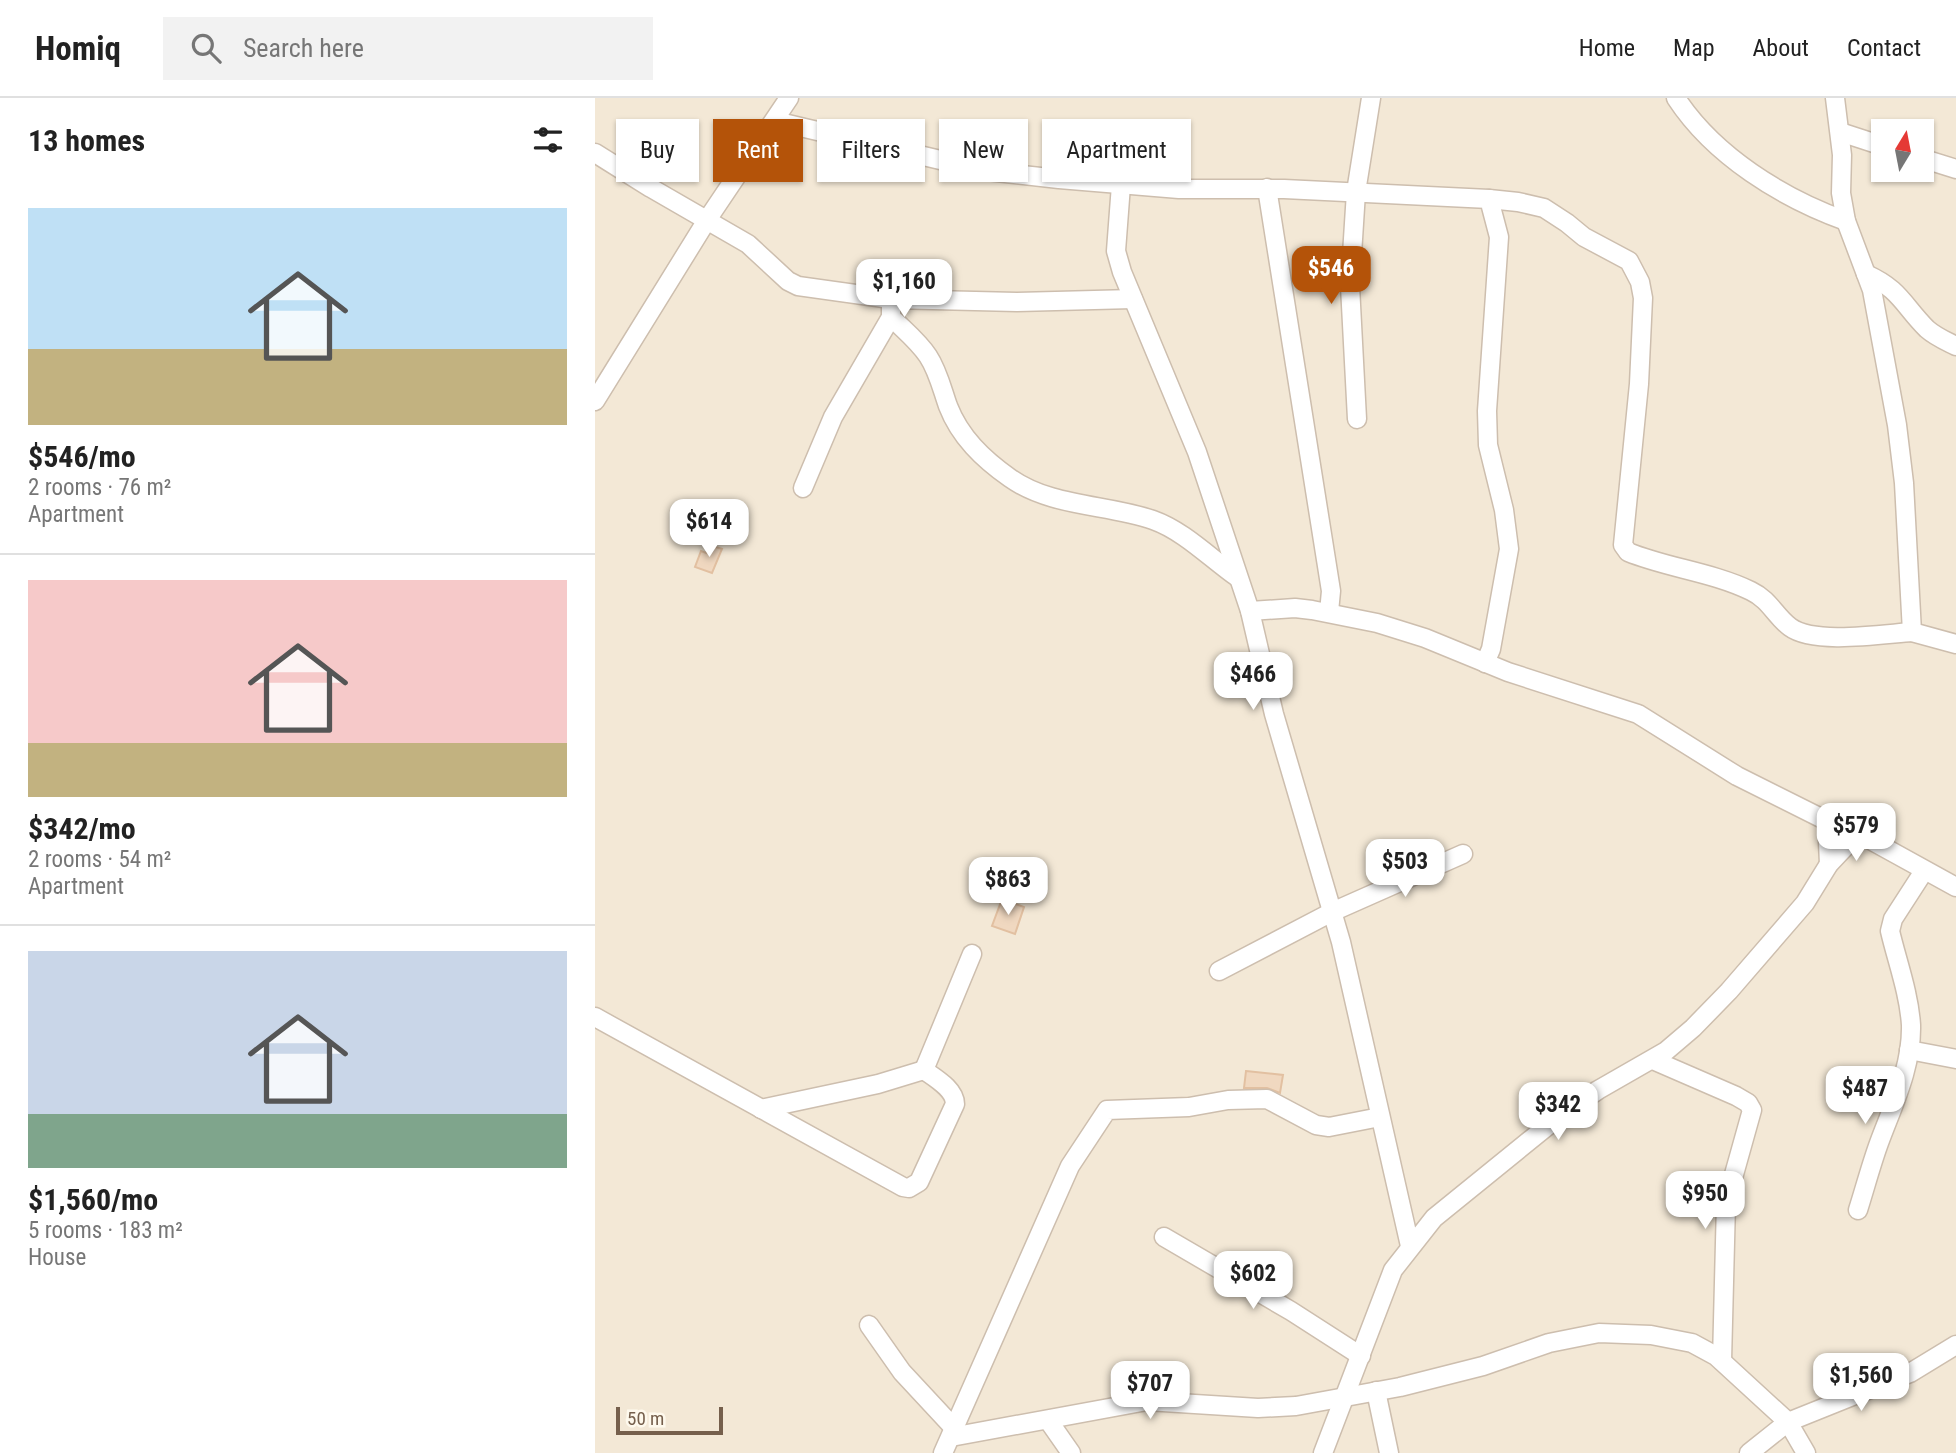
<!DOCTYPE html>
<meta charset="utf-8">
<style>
:root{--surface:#fff;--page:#f2f2f2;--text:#222;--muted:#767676;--line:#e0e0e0;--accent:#b45309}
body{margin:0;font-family:"Roboto Condensed",sans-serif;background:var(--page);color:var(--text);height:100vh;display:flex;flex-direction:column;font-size:26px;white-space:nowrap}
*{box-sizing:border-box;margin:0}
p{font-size:23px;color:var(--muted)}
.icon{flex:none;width:38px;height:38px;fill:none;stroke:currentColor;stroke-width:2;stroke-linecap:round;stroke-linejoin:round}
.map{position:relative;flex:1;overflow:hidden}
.details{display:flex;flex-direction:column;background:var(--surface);width:595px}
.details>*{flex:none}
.hud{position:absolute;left:21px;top:21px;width:665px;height:63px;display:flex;gap:14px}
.needle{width:46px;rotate:10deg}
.tools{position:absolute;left:1276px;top:21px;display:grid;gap:14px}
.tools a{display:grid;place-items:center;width:63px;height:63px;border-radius:0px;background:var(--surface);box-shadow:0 2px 5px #0004;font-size:35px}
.scale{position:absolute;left:21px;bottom:18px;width:107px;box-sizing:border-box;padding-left:7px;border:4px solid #755f4c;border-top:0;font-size:19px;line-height:24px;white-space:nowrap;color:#755f4c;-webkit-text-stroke:5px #fef9ed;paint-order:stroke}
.price{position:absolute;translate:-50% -60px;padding:0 16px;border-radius:14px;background:#fff;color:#222;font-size:23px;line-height:46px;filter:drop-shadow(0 2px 4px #0008)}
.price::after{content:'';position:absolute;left:50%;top:42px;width:21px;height:16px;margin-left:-10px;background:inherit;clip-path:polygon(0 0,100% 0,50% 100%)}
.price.active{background:var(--accent);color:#fff}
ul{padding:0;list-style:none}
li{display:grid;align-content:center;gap:14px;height:371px;padding:0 28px}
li+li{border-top:2px solid var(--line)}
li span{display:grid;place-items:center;height:217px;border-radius:0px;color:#555}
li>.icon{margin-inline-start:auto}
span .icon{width:126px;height:126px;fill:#fffc;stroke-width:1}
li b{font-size:30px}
h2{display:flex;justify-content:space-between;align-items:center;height:84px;padding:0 28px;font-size:30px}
.pill{padding:0 24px;border-radius:0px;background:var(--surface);box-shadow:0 2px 5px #0004;font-size:24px;line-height:63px}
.pill.active{background:var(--accent);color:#fff}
header{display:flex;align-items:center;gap:42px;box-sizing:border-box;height:98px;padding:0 35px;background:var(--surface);border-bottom:2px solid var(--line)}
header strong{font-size:33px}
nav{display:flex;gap:38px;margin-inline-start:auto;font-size:24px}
.search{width:490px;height:63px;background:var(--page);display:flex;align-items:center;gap:18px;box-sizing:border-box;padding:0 24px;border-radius:0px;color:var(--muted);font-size:26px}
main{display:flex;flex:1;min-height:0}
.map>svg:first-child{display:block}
</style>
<header>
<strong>Homiq</strong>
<div class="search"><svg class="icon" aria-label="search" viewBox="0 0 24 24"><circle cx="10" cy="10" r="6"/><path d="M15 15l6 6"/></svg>Search here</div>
<nav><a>Home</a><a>Map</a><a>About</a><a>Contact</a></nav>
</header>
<main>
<section class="details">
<h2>13 homes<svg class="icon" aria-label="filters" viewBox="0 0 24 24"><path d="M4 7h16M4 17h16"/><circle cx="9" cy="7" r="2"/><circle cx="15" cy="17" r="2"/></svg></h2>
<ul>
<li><span style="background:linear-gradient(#bfe0f5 65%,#c2b280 0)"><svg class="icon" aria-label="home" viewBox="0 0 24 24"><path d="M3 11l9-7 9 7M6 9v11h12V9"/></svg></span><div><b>$546/mo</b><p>2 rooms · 76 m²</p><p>Apartment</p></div></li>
<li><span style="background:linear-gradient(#f6c9c9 75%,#c2b280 0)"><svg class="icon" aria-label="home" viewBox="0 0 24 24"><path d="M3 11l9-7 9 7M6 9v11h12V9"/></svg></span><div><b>$342/mo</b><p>2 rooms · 54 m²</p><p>Apartment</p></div></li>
<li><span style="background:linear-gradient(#c9d6e8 75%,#7fa58c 0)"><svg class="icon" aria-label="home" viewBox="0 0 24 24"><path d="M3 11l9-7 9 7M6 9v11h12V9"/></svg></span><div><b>$1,560/mo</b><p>5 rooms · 183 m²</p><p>House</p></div></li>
</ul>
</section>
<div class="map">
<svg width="1361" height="1355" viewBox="0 0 1361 1355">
<rect width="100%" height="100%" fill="#fcf6e7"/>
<path fill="#f3e8d6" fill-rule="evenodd" d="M0,0H1361V1355H0ZM1288,33H1326V72H1288Z"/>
<g fill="#f0d8c0" stroke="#e2c0a1" stroke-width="2">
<polygon points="114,447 127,451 117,475 100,469 106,453 111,455"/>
<polygon points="407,801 429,809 420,836 397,828"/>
<polygon points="651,973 688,977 685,995 672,990 649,990"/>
</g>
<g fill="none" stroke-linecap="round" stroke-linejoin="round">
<g stroke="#cdbeae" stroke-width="21">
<g id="minor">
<path d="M1081,0C1119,58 1187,100 1251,123"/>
<polyline points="1240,0 1247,57 1246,95 1251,123 1277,192 1302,327 1309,385 1317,534 1361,546"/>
<polyline points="180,23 392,73 464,81 584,91 689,91 894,101 904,139 892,313 893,347 909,412 914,451 896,551 890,565"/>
<polyline points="1245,34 1288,48"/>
<polyline points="0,55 56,90 153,146 193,183 203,188 296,201 422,204 538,201"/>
<polyline points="1326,60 1361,71"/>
<polyline points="526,87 521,153 527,174 602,354 655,513 679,616 746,844 815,1148"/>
<polyline points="672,90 736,493 734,514"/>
<path d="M894,101L923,104L949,110L972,125L989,139L1034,163L1045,184L1048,200L1044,286L1028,447L1033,454C1072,470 1117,474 1156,493C1175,502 1180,518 1195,529C1219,547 1288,536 1317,534"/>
<path d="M1271,176C1305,191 1308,207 1332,231C1341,239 1351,243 1361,248"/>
<path d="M296,219C309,232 323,243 333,258C343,273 347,291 353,308C365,339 388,361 415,380C456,409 511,406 558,422C589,433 615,460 642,479"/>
<polyline points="0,303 112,122 194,0"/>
<polyline points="762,321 755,188 761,94 776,0"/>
<polyline points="208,390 238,319 296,219 296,209"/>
<polyline points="655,513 700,510 717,512 782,525 830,540 913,574 1043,616 1142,678 1226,720 1252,729 1361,789"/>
<polyline points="1232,722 1234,766"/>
<polyline points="624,873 737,814 868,756"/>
<path d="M0,919L308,1089L314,1090L324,1084L360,1006C360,991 340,980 329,972L377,856"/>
<polyline points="1314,952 1361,961"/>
<polyline points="1058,962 1141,998 1153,1005 1157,1012 1131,1105 1127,1263"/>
<polyline points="166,1011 283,986 329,972"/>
<path d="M1263,1112C1270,1090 1276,1067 1284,1045C1298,1007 1317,969 1316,927C1314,895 1302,863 1295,833L1298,821L1329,773"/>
<polyline points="569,1139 696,1213 766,1258"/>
<polyline points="274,1227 307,1274 360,1331"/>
<polyline points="781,1293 794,1355"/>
<polyline points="453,1322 476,1355"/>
<polyline points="356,1339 552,1303 663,1310 701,1308 805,1289 888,1268 954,1245 1004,1235 1056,1237 1097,1245 1121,1258 1193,1324 1211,1355"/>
<polyline points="348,1355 475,1068 512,1012 594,1009 633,1002 672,1001 721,1027 734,1029 785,1019"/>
<polyline points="728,1355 798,1172 839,1120 966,1017 1003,992 1071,953 1098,930 1134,893 1210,805 1234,766 1251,748 1269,738"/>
<polyline points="1154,1355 1193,1324 1315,1275 1361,1247"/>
</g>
</g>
<use href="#minor" stroke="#fff" stroke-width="18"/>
</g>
</svg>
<div class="tools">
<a><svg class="needle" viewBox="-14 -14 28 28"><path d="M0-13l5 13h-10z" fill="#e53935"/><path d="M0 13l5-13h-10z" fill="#767676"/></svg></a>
</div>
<div class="scale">50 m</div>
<b class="price active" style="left:736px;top:208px">$546</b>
<b class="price" style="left:309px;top:221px">$1,160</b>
<b class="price" style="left:114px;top:461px">$614</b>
<b class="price" style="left:658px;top:614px">$466</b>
<b class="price" style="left:1261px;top:765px">$579</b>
<b class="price" style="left:810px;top:801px">$503</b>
<b class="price" style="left:413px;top:819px">$863</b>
<b class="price" style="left:1270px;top:1028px">$487</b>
<b class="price" style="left:963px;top:1044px">$342</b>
<b class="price" style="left:1110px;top:1133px">$950</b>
<b class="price" style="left:658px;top:1213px">$602</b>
<b class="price" style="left:1266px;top:1315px">$1,560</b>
<b class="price" style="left:555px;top:1323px">$707</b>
<div class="hud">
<a class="pill">Buy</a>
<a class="pill active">Rent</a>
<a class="pill">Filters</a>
<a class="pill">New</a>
<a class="pill">Apartment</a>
</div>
</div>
</main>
